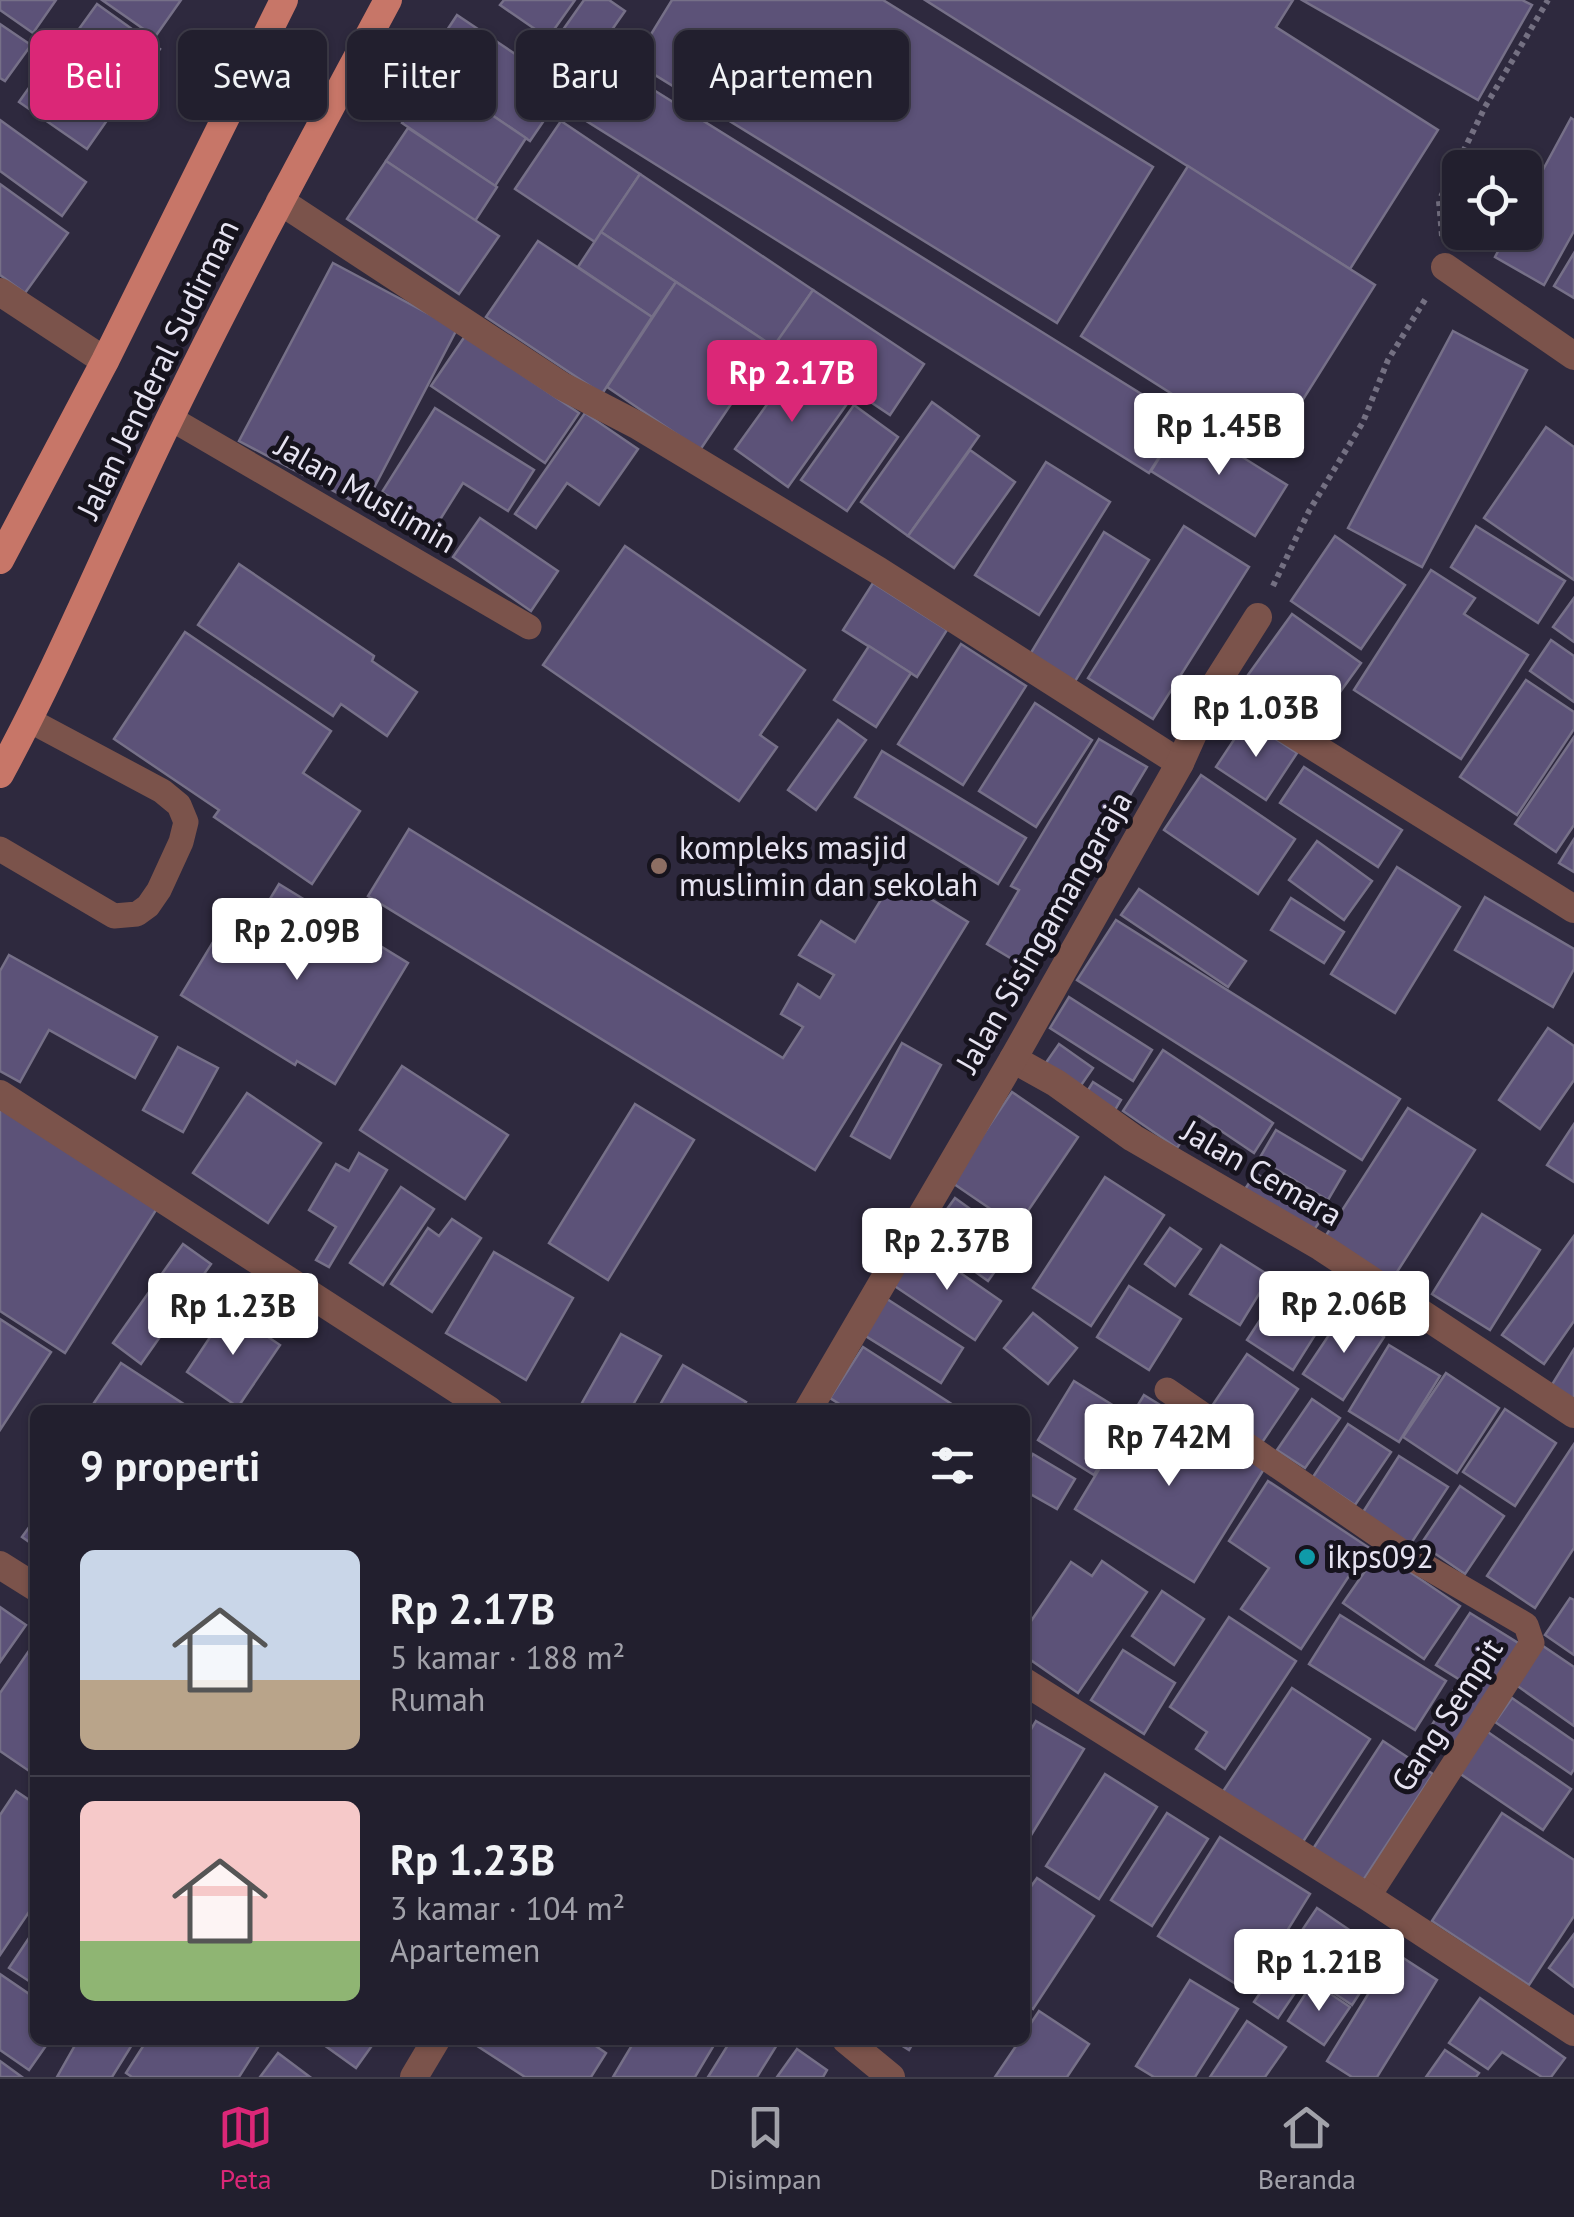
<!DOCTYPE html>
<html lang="id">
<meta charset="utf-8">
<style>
:root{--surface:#221f2e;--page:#2a2736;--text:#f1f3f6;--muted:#a2a2aa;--line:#3f3d4a;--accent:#db2777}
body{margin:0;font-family:"PT Sans",sans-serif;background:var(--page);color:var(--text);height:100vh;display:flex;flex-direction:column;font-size:38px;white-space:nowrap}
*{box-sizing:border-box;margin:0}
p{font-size:32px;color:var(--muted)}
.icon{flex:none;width:55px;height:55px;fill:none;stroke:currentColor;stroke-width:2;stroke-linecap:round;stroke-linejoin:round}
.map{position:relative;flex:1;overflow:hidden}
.panel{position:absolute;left:30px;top:1405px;width:1000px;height:640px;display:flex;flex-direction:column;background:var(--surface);border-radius:15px;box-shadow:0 2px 8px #0004,0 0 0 2px var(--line)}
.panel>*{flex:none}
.hud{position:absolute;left:30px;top:30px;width:1000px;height:90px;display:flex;gap:20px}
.buttons{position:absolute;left:1442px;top:150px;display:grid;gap:20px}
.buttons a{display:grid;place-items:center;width:100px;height:100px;border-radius:15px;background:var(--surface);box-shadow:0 2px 8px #0004,0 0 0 2px var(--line);font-size:50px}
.price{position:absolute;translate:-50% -85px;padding:0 22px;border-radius:10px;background:#fff;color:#222;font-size:32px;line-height:65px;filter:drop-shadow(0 2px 5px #0008)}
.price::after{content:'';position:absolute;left:50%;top:60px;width:30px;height:22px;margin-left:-15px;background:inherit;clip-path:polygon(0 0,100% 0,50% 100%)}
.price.current{background:var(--accent);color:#fff}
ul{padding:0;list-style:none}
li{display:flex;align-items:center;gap:30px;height:250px;padding:0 50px}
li+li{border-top:2px solid var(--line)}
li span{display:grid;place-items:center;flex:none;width:280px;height:200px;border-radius:15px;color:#555}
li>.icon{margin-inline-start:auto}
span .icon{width:120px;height:120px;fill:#fffc;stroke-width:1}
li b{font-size:42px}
h2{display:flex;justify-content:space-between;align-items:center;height:120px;padding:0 50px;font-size:42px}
.tag{padding:0 35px;border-radius:15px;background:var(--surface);box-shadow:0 2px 8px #0004,0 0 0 2px var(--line);font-size:35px;line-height:90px}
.tag.current{background:var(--accent);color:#fff}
.menu{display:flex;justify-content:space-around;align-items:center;height:140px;border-top:2px solid var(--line);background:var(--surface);font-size:28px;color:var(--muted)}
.menu a{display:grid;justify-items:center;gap:5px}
.menu .current{color:var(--accent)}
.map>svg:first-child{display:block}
</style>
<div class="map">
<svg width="1574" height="2077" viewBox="0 0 1574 2077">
<rect width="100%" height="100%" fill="#2e293e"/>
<g fill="#5c5278" stroke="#767088" stroke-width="2.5">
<polygon points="0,0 56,0 33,33 0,10"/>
<polygon points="102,0 181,0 155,37"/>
<polygon points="504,0 575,0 548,38 500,5"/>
<polygon points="584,0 609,0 625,11 593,57 560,34"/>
<polygon points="672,0 883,0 1153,167 1057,323 634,62"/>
<polygon points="925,0 1293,0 1276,27 1438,130 1350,269"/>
<polygon points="1302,0 1522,0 1532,5 1478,100"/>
<polygon points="97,4 160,49 124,99 61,54"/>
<polygon points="457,15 566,88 530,141 422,68"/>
<polygon points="0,24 31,45 5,81 0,78"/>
<polygon points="560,42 588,62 572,85 543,64"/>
<polygon points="50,58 117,106 87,149 19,102"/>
<polygon points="612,64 1183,420 1149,473 580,117"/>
<polygon points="434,76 526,138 495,186 402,123"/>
<polygon points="1571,118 1574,120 1574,231 1544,285 1495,257 1508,232 1525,232 1525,203"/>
<polygon points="0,120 86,182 62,216 0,171"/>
<polygon points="561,121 640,174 595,242 515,189"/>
<polygon points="408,128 497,187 475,221 386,161"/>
<polygon points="386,161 499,236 459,294 347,219"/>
<polygon points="1188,166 1375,285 1268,455 1081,336"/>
<polygon points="640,174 813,290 774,347 601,232"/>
<polygon points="0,184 68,233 25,293 0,275"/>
<polygon points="601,232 676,282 652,317 578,267"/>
<polygon points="538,241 652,317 602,394 486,317"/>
<polygon points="1574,253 1574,298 1554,286"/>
<polygon points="333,263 457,329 364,507 239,441"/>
<polygon points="676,282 771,345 700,450 607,387"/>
<polygon points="813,290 924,364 890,415 778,340"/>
<polygon points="1453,331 1527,370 1422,567 1348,528"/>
<polygon points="465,336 579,413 545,463 431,386"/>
<polygon points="796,364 849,401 788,487 735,449"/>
<polygon points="932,402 979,436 908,536 861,502"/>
<polygon points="854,405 898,437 847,511 801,480"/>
<polygon points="435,408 534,470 508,511 463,483 436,526 382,492"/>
<polygon points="585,413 638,449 599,505 567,483 536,528 515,514"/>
<polygon points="1183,420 1287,485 1255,536 1151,471"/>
<polygon points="1546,427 1574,447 1574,580 1484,518"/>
<polygon points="970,450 1015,482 954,568 908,536"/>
<polygon points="1046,462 1110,502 1039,615 975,575"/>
<polygon points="480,518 558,571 531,611 453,557"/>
<polygon points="1184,526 1249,567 1153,719 1088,678"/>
<polygon points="1476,526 1565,581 1538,623 1451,567"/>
<polygon points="1104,532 1149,560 1074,683 1029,656"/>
<polygon points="1335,536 1405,585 1361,649 1291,601"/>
<polygon points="625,546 805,670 760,735 777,747 739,801 543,665"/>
<polygon points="239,564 374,656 372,661 417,692 387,736 341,704 333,716 198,625"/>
<polygon points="1431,570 1475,598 1464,614 1528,655 1461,759 1354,690"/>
<polygon points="873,583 947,630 917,677 843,630"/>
<polygon points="1574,598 1574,642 1553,627"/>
<polygon points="1292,614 1361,663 1317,724 1248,675"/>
<polygon points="185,632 331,731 303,773 360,811 312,884 214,817 219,810 114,739"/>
<polygon points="1551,640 1574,656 1574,702 1530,671"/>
<polygon points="961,644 1026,686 963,785 898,744"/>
<polygon points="869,646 911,673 876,727 834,700"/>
<polygon points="1526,680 1574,712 1574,729 1517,815 1460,777"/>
<polygon points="1035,703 1092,740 1036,827 979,791"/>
<polygon points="838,720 866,740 816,810 788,790"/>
<polygon points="1247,720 1297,753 1266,800 1216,767"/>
<polygon points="1574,737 1574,825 1556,852 1515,824"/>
<polygon points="1099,739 1147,767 1027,968 987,944 1019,890 1011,886"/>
<polygon points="882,751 1026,838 998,884 855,797"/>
<polygon points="1304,767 1402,830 1378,867 1280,803"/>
<polygon points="1201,775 1295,839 1258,894 1164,830"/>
<polygon points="409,829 783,1058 803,1027 781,1014 798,984 820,998 834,975 799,955 821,921 855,942 895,877 968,922 815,1170 368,896"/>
<polygon points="1574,839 1574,872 1559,863"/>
<polygon points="1317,841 1372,881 1344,920 1289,880"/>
<polygon points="1397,867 1460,907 1395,1013 1331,974"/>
<polygon points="279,884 408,963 335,1084 297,1061 295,1065 181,995 230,914 253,927"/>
<polygon points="1139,889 1246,961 1228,987 1121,915"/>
<polygon points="1485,897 1574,949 1574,969 1553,1007 1455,950"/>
<polygon points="1291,898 1344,932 1324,963 1271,930"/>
<polygon points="1116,920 1400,1099 1362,1160 1077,980"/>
<polygon points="9,955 157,1037 135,1078 49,1030 20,1082 0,1071 0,971"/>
<polygon points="1069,997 1152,1050 1133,1081 1050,1028"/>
<polygon points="1548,1028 1574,1046 1574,1080 1540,1129 1499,1100"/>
<polygon points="902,1043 941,1065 890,1158 851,1136"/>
<polygon points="1059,1044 1093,1068 1077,1091 1043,1067"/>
<polygon points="178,1047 218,1068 183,1132 143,1110"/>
<polygon points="1163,1050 1273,1123 1254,1153 1199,1116 1177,1148 1123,1111"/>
<polygon points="402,1066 508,1135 465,1199 360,1130"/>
<polygon points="1093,1082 1121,1100 1112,1115 1083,1098"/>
<polygon points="1012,1092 1078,1137 1017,1227 951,1182"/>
<polygon points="247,1093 321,1143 268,1223 193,1173"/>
<polygon points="635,1104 694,1140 608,1280 549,1243"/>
<polygon points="0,1105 158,1207 65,1353 0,1311"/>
<polygon points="1408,1108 1475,1150 1388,1286 1321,1243"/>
<polygon points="1574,1124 1574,1182 1547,1165"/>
<polygon points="1276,1130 1345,1171 1328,1200 1259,1159"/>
<polygon points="359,1153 387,1170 329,1267 316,1260 336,1227 309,1210 336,1164 349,1171"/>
<polygon points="1256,1173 1321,1220 1308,1238 1243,1192"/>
<polygon points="1105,1177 1164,1215 1091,1326 1033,1288"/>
<polygon points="401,1187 434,1209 383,1285 350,1263"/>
<polygon points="955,1198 1016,1242 988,1281 927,1237"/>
<polygon points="1482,1214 1540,1250 1490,1330 1432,1294"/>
<polygon points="452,1219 481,1238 432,1312 391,1284 428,1228 439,1236"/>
<polygon points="1170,1228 1201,1249 1175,1286 1145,1264"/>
<polygon points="1574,1236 1574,1321 1544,1364 1502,1335"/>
<polygon points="183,1244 211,1264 141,1364 113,1343"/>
<polygon points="920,1245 1001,1301 975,1340 893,1285"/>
<polygon points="1221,1245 1270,1276 1240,1325 1190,1294"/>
<polygon points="494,1252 573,1298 526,1380 446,1333"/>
<polygon points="1287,1279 1332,1308 1293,1370 1247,1340"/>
<polygon points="1129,1286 1181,1319 1149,1370 1097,1337"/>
<polygon points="887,1299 963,1348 941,1383 864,1335"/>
<polygon points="228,1310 280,1345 238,1407 187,1372"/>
<polygon points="1345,1311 1384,1337 1343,1400 1303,1374"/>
<polygon points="1033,1313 1077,1348 1048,1384 1004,1348"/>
<polygon points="0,1319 51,1352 0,1430"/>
<polygon points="621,1334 661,1356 630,1410 578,1410"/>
<polygon points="1389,1345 1440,1376 1399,1442 1349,1411"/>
<polygon points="863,1347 961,1410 849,1410 830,1398"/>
<polygon points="1574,1349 1574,1406 1548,1391"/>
<polygon points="1247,1354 1298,1389 1261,1444 1210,1409"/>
<polygon points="121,1363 193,1410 105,1410 94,1403"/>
<polygon points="683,1365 746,1402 741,1410 657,1410"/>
<polygon points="1446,1373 1499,1408 1457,1473 1403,1437"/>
<polygon points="1074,1381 1130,1416 1094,1475 1038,1440"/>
<polygon points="1144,1395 1264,1469 1194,1582 1075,1509"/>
<polygon points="1312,1399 1340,1418 1305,1468 1277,1450"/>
<polygon points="1505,1409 1556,1443 1515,1506 1463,1472"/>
<polygon points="1348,1424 1391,1452 1355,1505 1313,1477"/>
<polygon points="1574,1444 1574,1548 1535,1608 1487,1576"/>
<polygon points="1033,1454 1075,1479 1057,1509 1025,1491 1025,1468"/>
<polygon points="1399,1456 1448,1487 1406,1551 1358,1520"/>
<polygon points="1268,1481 1368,1547 1301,1649 1241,1609 1269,1568 1229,1541"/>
<polygon points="1460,1486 1504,1516 1465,1574 1421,1544"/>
<polygon points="35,1519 35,1546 22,1537"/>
<polygon points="1379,1551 1460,1606 1424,1659 1343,1603"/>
<polygon points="1102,1561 1147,1592 1078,1693 1025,1656 1025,1630 1071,1562 1092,1576"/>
<polygon points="1162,1591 1204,1619 1174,1665 1132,1636"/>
<polygon points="1570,1598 1574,1600 1574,1655 1545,1635"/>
<polygon points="0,1607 26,1625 0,1662"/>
<polygon points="1470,1613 1523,1646 1459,1747 1430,1728 1460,1680 1436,1665"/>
<polygon points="1340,1615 1446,1681 1415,1730 1309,1664"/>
<polygon points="1229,1617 1296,1661 1225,1769 1196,1749 1207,1732 1170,1707"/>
<polygon points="35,1642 35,1775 0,1751 0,1693"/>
<polygon points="1543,1646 1574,1667 1574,1726 1516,1685"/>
<polygon points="1123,1650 1175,1683 1144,1734 1091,1700"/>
<polygon points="1292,1688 1370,1739 1297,1851 1218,1799"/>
<polygon points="1512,1698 1574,1741 1574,1769 1571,1774 1495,1722"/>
<polygon points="1036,1721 1084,1749 1025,1845 1025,1739"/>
<polygon points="1482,1728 1571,1789 1543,1830 1453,1769"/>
<polygon points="1383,1741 1433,1774 1360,1885 1311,1852"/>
<polygon points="1105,1774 1157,1807 1099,1899 1046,1866"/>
<polygon points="16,1791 35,1804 35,1903 0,1955 0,1815"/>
<polygon points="1167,1813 1208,1839 1152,1926 1111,1900"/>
<polygon points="1502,1813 1574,1860 1574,1916 1529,1985 1432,1921"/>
<polygon points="1220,1837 1310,1894 1249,1992 1158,1936"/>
<polygon points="1037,1878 1094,1916 1033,2009 1025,2003 1025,1895"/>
<polygon points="1317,1908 1385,1954 1352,2005 1307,1975 1278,2018 1254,2002"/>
<polygon points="35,1929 35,1985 9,1968"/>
<polygon points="1574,1934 1574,1987 1549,1968"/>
<polygon points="1394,1952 1437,1980 1377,2077 1352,2077 1327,2061"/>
<polygon points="0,1974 35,1998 35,2040 50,2040 29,2070 0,2050"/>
<polygon points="1190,1980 1238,2009 1195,2077 1154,2077 1136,2066"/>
<polygon points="1313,1982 1350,2007 1324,2045 1288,2021"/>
<polygon points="1480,1998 1565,2058 1551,2077 1542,2077 1502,2052 1488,2069 1449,2043"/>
<polygon points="1039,2011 1089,2044 1067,2077 995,2077 1020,2040 1025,2040 1025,2032"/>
<polygon points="1247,2021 1286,2047 1265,2077 1210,2077"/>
<polygon points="78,2040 135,2040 112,2077 57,2077"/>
<polygon points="147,2040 253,2040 260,2044 239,2077 132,2077 126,2073"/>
<polygon points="317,2040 376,2040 356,2068"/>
<polygon points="468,2040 587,2040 606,2053 591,2077 525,2077"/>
<polygon points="635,2040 717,2040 695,2077 613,2077"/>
<polygon points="731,2040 780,2040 757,2077 708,2077"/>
<polygon points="893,2040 915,2040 909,2050"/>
<polygon points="797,2049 827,2070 823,2077 777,2077"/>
<polygon points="1445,2050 1479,2073 1476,2077 1426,2077"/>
<polygon points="278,2053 310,2077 260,2077"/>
<polygon points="0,2061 22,2077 0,2077"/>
</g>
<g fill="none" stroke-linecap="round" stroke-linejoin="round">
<g stroke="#747082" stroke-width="6" stroke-dasharray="5 5" stroke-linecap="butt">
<polyline points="1442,236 1439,201 1485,107 1548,0"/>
<polyline points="1273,586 1309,511 1363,422 1388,360 1426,298"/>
</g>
<g stroke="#7b534b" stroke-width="25">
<polyline points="170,418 529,627"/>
<polyline points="0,849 114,916 137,914 148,906 159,890 181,842 186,822 179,805 162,791 29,720"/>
<polyline points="1167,1390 1411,1558 1526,1625 1532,1643 1368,1897"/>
</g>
<g stroke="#7b534b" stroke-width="28">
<polyline points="280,201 562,386 637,425 879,571 1180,763"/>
<polyline points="1445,267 1574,356"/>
<polyline points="0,292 105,361"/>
<polyline points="1215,685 1574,909"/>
<polyline points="1013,1059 1056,1083 1133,1138 1321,1247 1574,1414"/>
<polyline points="0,1094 489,1410"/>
<polyline points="808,1410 1013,1059 1180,763 1215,685 1258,617"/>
<polyline points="0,1565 35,1587"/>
<polyline points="1025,1682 1368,1897 1574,2032"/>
<polyline points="846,2040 891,2077"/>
<polyline points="414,2077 436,2040"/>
</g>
<g stroke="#c77668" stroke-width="28">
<polyline points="0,560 105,361 284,0"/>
<path d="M0,774C63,658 112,536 170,418C239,276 314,138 388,0"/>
</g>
</g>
<circle fill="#8d6e63" stroke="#16131d" stroke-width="4" cx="659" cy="866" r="10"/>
<circle fill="#0f9aa8" stroke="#16131d" stroke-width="4" cx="1307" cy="1557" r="10"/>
<g text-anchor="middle" stroke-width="10" stroke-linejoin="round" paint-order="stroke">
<g font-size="32" fill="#e6e3f1" stroke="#16131d">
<text transform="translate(158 369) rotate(-64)" y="11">Jalan Jenderal Sudirman</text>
<text transform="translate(366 494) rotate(30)" y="11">Jalan Muslimin</text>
<text transform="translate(1044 932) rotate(-60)" y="11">Jalan Sisingamangaraja</text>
<text transform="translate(1262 1173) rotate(30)" y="11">Jalan Cemara</text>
<text transform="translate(1447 1715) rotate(-57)" y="11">Gang Sempit</text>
</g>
<g font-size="32" fill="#e6e3f1" stroke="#16131d" text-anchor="start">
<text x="679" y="859">kompleks masjid<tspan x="679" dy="37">muslimin dan sekolah</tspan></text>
<text x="1327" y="1568">ikps092</text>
</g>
</g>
</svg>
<div class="buttons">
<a><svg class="icon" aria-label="locate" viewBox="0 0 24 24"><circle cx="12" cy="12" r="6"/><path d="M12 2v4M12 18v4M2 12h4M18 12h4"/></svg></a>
</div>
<b class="price current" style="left:792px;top:425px">Rp 2.17B</b>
<b class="price" style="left:1219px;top:478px">Rp 1.45B</b>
<b class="price" style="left:1256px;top:760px">Rp 1.03B</b>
<b class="price" style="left:297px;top:983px">Rp 2.09B</b>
<b class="price" style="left:947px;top:1293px">Rp 2.37B</b>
<b class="price" style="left:1344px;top:1356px">Rp 2.06B</b>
<b class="price" style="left:233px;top:1358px">Rp 1.23B</b>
<b class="price" style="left:1169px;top:1489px">Rp 742M</b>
<b class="price" style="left:1319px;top:2014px">Rp 1.21B</b>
<div class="hud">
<a class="tag current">Beli</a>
<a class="tag">Sewa</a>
<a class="tag">Filter</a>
<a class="tag">Baru</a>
<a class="tag">Apartemen</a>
</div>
<section class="panel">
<h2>9 properti<svg class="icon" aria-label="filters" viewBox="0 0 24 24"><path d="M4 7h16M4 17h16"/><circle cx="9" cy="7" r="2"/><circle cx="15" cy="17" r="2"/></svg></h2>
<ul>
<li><span style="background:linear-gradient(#c9d6e8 65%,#b9a48a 0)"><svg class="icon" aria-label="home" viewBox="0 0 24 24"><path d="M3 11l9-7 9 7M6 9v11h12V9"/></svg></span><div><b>Rp 2.17B</b><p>5 kamar · 188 m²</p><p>Rumah</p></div></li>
<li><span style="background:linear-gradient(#f6c9c9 70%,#8fb573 0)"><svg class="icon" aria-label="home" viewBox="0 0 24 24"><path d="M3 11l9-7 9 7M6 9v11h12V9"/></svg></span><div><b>Rp 1.23B</b><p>3 kamar · 104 m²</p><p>Apartemen</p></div></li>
</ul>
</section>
</div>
<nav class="menu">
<a class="current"><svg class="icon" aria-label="map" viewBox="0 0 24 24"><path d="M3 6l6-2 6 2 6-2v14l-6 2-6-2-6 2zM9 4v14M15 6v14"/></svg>Peta</a>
<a><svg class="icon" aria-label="saved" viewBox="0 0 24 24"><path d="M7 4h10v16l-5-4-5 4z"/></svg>Disimpan</a>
<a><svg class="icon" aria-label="home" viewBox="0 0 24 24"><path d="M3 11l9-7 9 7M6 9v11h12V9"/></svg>Beranda</a>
</nav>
